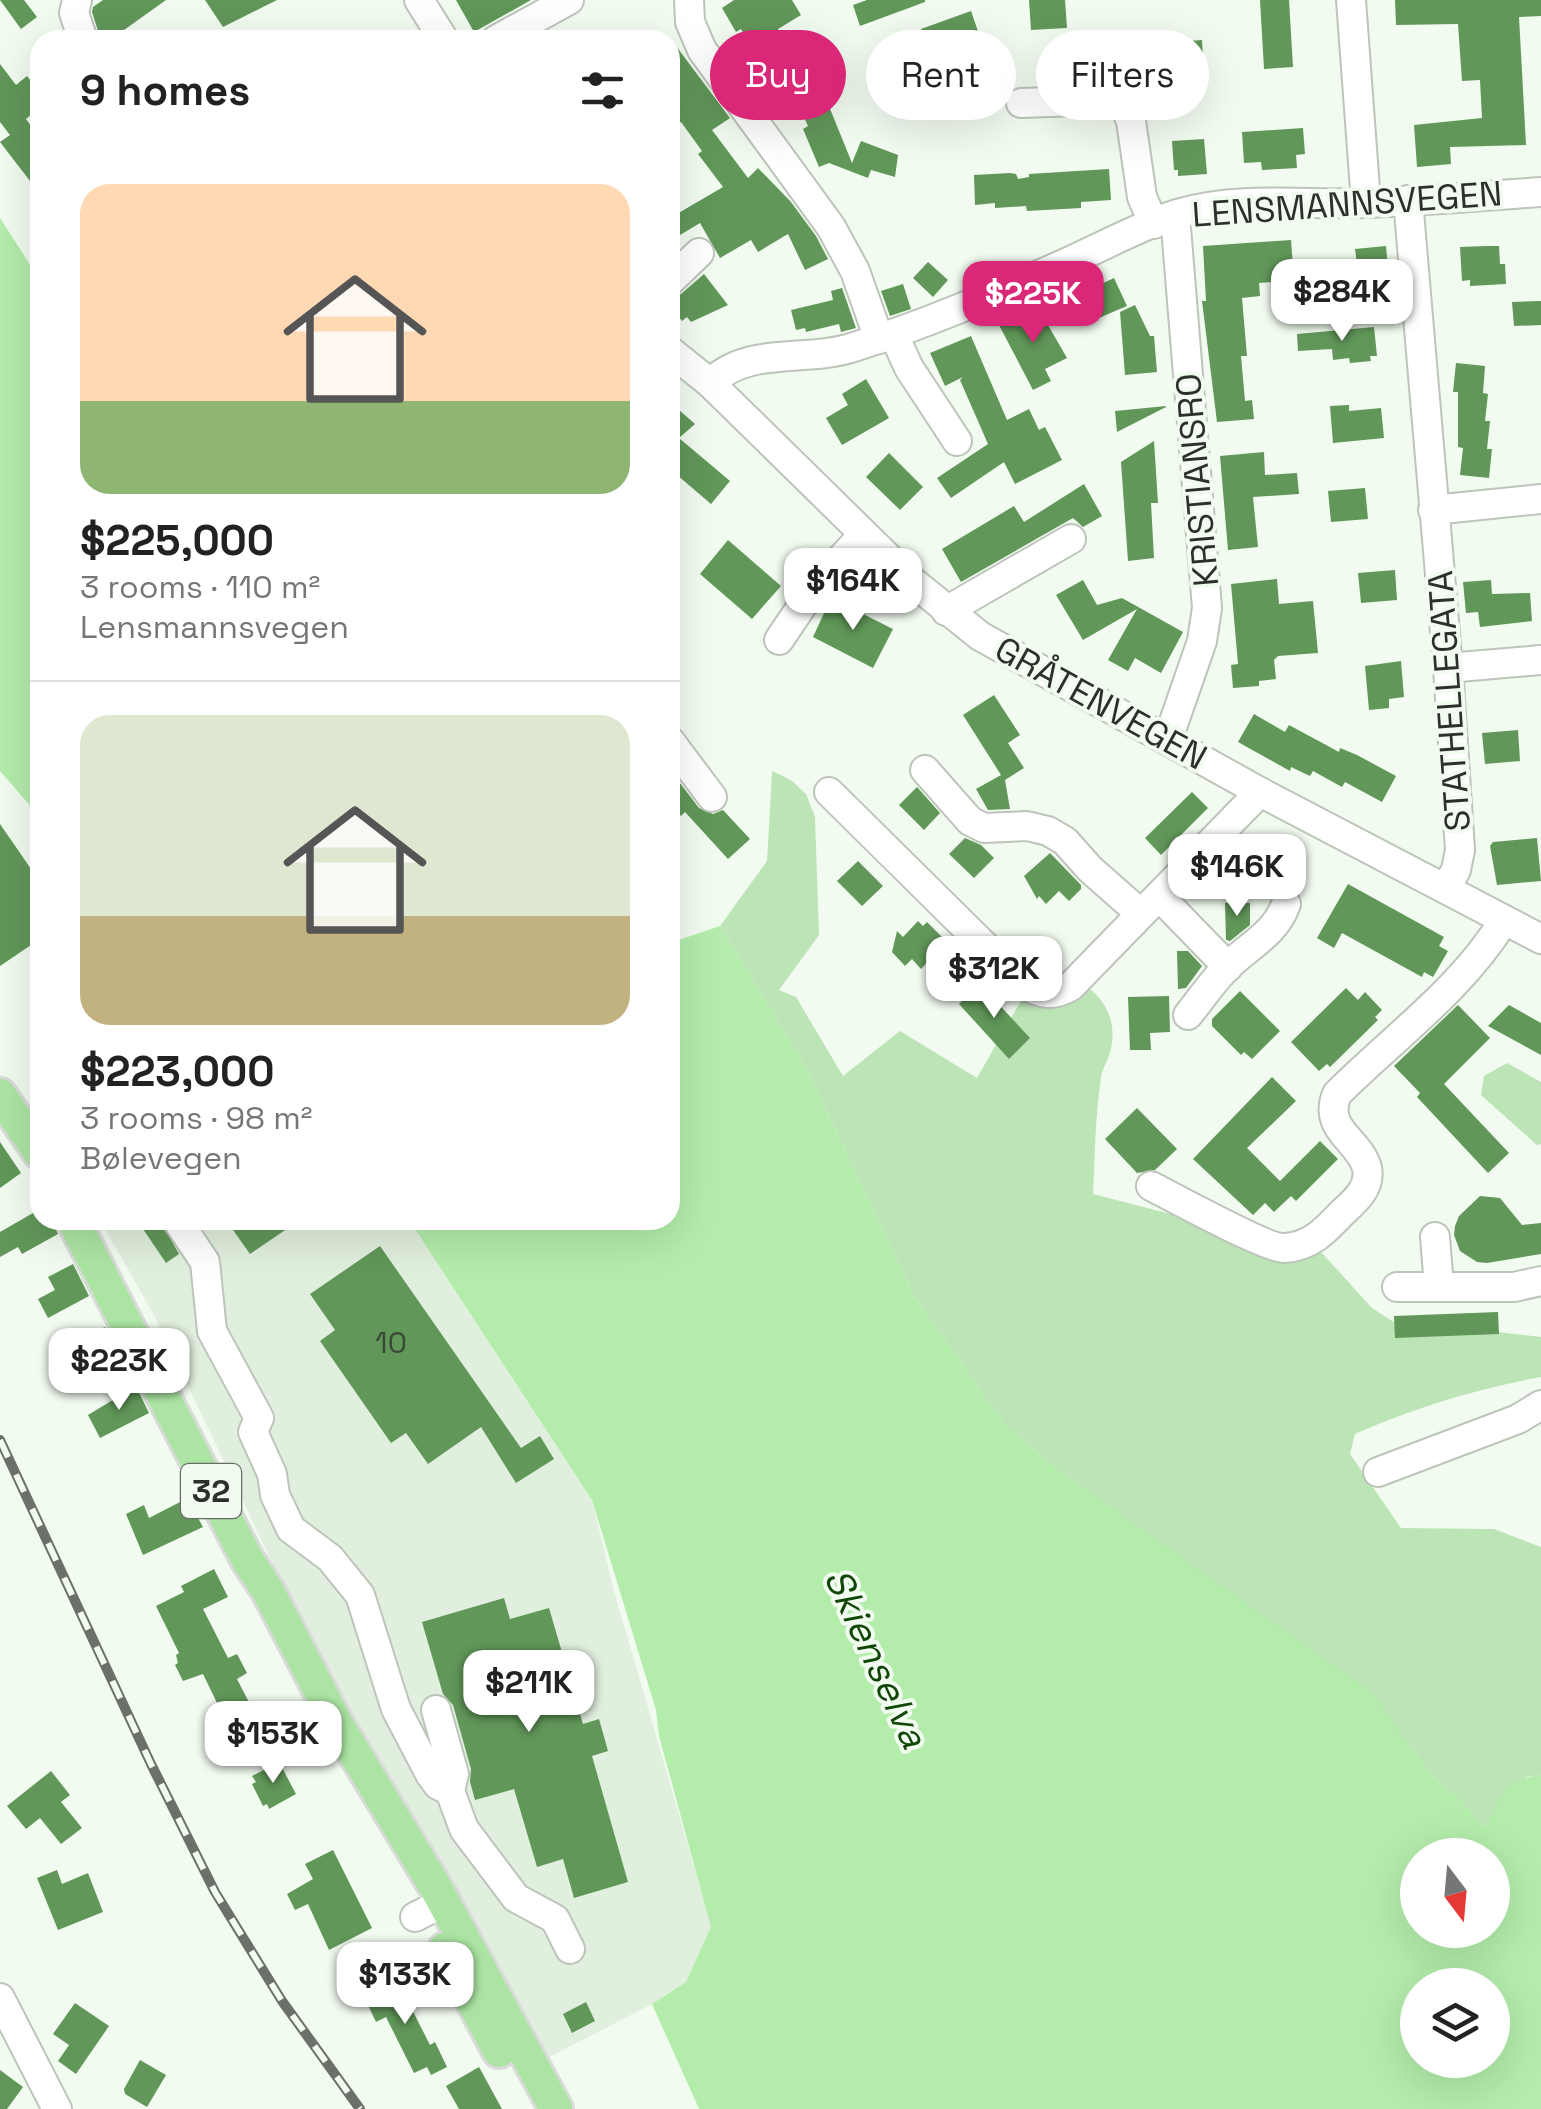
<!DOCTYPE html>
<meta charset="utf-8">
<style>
:root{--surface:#fff;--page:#f6f6f6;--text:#222;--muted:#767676;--line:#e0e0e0;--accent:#db2777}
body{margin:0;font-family:"Space Grotesk",sans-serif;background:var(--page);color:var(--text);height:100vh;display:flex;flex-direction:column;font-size:38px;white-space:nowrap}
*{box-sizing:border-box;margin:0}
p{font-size:32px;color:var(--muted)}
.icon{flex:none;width:55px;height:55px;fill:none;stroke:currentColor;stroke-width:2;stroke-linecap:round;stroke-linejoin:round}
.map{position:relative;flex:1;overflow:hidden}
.panel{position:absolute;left:30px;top:30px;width:650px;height:1200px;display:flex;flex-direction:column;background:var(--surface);border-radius:30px;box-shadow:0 10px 40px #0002}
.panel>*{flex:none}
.banner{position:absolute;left:710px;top:30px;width:680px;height:90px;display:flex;gap:20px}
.needle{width:65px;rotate:164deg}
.tools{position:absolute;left:1400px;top:1838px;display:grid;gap:20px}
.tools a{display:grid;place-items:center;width:110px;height:110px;border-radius:50%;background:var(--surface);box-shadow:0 10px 40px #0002;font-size:50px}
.price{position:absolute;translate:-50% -85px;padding:0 22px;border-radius:20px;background:#fff;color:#222;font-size:32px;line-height:65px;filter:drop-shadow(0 2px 5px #0008)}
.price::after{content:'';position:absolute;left:50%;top:60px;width:30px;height:22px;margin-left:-15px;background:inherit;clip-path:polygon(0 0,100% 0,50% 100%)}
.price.selected{background:var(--accent);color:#fff}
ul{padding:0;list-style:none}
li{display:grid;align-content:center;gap:20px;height:530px;padding:0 50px}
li+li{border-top:2px solid var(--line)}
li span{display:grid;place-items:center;height:310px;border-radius:30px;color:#555}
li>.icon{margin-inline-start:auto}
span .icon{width:180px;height:180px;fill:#fffc;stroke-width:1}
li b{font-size:42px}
h2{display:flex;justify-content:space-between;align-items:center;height:120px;padding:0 50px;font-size:42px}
.tag{padding:0 35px;border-radius:45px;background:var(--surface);box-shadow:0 10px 40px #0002;font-size:35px;line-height:90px}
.tag.selected{background:var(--accent);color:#fff}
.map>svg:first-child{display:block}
</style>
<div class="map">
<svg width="1541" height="2109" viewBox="0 0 1541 2109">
<rect width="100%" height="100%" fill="#f2fbf0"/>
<polygon fill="#e1efde" points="100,1220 409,1220 592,1500 614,1591 712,1928 686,1982 652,2004 538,2063 469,1925 303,1627 154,1315"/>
<g fill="#bde4b7">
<path d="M772,771L791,780L806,794L815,817L819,935L779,990L796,997L843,1076L900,1031L977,1078L1039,969C1081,973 1121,1002 1111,1049C1109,1059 1102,1068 1101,1078C1095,1116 1095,1156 1093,1194L1322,1253L1372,1308L1406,1330H1480L1541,1337V1377C1476,1389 1416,1407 1355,1434L1350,1454L1401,1528L1494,1529L1541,1547V1775L1526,1777L1485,1828L1458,1797L1439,1783L1408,1744L1231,1594L1053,1466L1005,1425L914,1296L807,1070L720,926L767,861Z"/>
<polygon points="1507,1063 1541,1082 1541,1144 1537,1145 1481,1095 1484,1076"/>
</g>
<g fill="#b3ecab" fill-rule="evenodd">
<polygon points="0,218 40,280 40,817 0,771"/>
<path d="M720,926L807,1070L914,1296L1005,1425L1053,1466L1375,1695L1408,1744L1439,1783L1458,1797L1485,1828C1502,1797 1500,1780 1541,1775V2109H699L652,2004L686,1982L711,1927L659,1736L656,1710L592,1500L409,1220H670V943ZM1418,1855H1492V1930H1418ZM1418,1985H1492V2060H1418Z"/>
</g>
<polygon fill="#f2fbf0" points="652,2004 653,2008 699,2109 694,2109 649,2010 648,2006"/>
<g fill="#619759">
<polygon points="0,0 24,0 37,17 21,29"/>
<polygon points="103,0 166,0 110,40 105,40 98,31 92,12 93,7"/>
<polygon points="205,0 277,0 223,27"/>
<polygon points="456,0 531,0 474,32"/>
<polygon points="734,0 792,0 801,15 778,29 794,59 777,68 770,55 758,61 741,29 736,32 722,8"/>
<polygon points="867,0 925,0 925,2 860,26 853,5"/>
<polygon points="1029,0 1065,0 1067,28 1031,30"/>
<polygon points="1260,0 1289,0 1293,67 1264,69"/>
<polygon points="1395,0 1541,0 1541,16 1519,17 1526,145 1450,147 1451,164 1417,167 1414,125 1482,118 1480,80 1462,81 1458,24 1396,25"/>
<polygon points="971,11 981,40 931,57 921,29"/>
<polygon points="670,38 730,118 712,130 748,178 758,168 791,202 816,236 828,259 805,270 788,234 758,252 751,240 720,258 700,223 670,241 670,218 723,187 698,154 702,151 681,122 670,130"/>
<polygon points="1202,40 1204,72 1116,80 1116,76 1073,79 1070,52 1107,49 1108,54 1159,51 1164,50 1163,43"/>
<polygon points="0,64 16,85 27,76 40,93 40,107 26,119 40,138 40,194 0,142 10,135 0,122"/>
<polygon points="819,66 828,86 822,89 852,163 861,141 898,155 895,177 871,170 868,178 829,163 819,167 803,129 808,126 787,81"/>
<polygon points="988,72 996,101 963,110 955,81"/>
<polygon points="1303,128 1305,154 1296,155 1297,168 1262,170 1261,162 1244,163 1242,132"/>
<polygon points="1204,139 1207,174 1178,176 1178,170 1174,170 1172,141"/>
<polygon points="1109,169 1111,200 1081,202 1081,208 1027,211 1026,206 995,208 995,203 975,205 974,175 1010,173 1016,174 1018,179 1029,177 1029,174"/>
<polygon points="1291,240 1294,280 1259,283 1260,296 1242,298 1247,356 1241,356 1245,401 1252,400 1254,419 1217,422 1202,301 1206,301 1203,246"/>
<polygon points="1386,246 1389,280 1347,284 1345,265 1357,264 1355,249"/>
<polygon points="1486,246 1499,246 1500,264 1505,264 1506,284 1470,286 1470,280 1462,281 1460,247"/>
<polygon points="928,262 948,280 933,297 913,278"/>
<polygon points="704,274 728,305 691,322 687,317 682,321 670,306 670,298 681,294"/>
<polygon points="1114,278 1127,306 1094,320 1082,293"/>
<polygon points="903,284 911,309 890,316 881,291"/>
<polygon points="842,288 856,328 841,332 839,324 806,332 805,328 796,330 791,310 833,300 831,291"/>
<polygon points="1541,301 1541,325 1514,326 1512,302"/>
<polygon points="1135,305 1150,336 1154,336 1157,372 1125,375 1120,312"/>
<polygon points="1037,306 1067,358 1045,369 1051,381 1033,390 999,325"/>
<polygon points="1374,327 1377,356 1370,356 1371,361 1350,363 1349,358 1333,360 1332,349 1298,351 1297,334"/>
<polygon points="971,336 1007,420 1029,409 1039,430 1045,427 1062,460 1015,484 1004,462 951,498 937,478 988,444 960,380 963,377 945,386 930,353"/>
<polygon points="1456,363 1485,366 1483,393 1488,394 1485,421 1490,421 1487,449 1492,449 1489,478 1460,475 1463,448 1458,447 1458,392 1453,392"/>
<polygon points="866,379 889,418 842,445 826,418 848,405 842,394"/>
<polygon points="670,402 695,424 679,438 730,481 711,504 670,469"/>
<polygon points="1349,405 1349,411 1381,408 1384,438 1333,443 1330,406"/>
<polygon points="1166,406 1166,407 1117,432 1115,411"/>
<polygon points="1154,441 1158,503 1151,503 1154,558 1128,561 1121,462"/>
<polygon points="1264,452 1265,475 1297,473 1299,494 1253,497 1258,547 1228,550 1220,456"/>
<polygon points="889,453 923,487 900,510 866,477"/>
<polygon points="1084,484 1102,516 1083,527 1073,518 961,582 942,549 1014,506 1024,522"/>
<polygon points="1365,488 1368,519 1331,522 1328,491"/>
<polygon points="728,540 781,586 752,619 700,574"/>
<polygon points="1395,570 1397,600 1361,603 1358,573"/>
<polygon points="1277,579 1279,604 1313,601 1318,653 1278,656 1274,660 1276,679 1259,681 1259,686 1233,688 1231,665 1238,664 1231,584"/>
<polygon points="1083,580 1097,605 1122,598 1183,632 1161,673 1135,658 1128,671 1108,660 1137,609 1083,640 1056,595"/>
<polygon points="1491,580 1492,594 1530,593 1532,621 1480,627 1478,612 1466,613 1463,582"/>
<polygon points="831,598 893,629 873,668 813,637"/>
<polygon points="1401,661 1404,697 1389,699 1389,708 1369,710 1365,666"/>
<polygon points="994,695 1020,735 1008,743 1024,768 1005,780 1010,809 988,810 976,789 1001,775 963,715"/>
<polygon points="1254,714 1285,732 1289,725 1339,752 1340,748 1357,755 1396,776 1382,802 1345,782 1342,787 1313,771 1310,776 1291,767 1290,771 1238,742"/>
<polygon points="1518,730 1520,761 1485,764 1482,733"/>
<polygon points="670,770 699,808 713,814 723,810 750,839 728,859 685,812 681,816 670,804"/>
<polygon points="917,787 940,813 924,830 899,805"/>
<polygon points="1192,792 1208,808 1161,855 1145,838"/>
<polygon points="0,824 40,882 40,939 0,966"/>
<polygon points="965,838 981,845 994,858 974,878 949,854"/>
<polygon points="1537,838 1541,881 1497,885 1490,846 1493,842"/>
<polygon points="1050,853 1081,885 1081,889 1069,901 1059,891 1046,904 1039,896 1037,899 1024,876"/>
<polygon points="1297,855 1298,892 1285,887 1273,893 1273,856"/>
<polygon points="858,861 883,886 862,906 837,881"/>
<polygon points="1348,884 1444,937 1439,946 1448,951 1433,977 1424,972 1422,977 1342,933 1334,948 1317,938"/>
<polygon points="1225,903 1250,903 1250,925 1230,941 1226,940"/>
<polygon points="918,921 923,926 927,922 955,950 942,964 933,956 921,969 912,959 905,966 892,952 897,931 903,937"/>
<polygon points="1177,951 1188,951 1202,966 1186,988 1178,989"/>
<polygon points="979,983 1030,1038 1009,1059 959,1004"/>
<polygon points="1346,988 1358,1000 1365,992 1382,1010 1375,1017 1378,1020 1330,1067 1327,1064 1319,1071 1291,1042"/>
<polygon points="1240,991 1280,1031 1252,1059 1244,1052 1241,1055 1212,1026 1212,1019"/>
<polygon points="1169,996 1170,1032 1150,1033 1151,1050 1130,1050 1128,997"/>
<polygon points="1458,1005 1490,1038 1444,1084 1509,1153 1488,1173 1417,1097 1420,1093 1394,1066"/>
<polygon points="1509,1005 1541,1023 1541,1055 1488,1026"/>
<polygon points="1272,1077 1296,1101 1247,1148 1280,1181 1320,1141 1338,1159 1296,1201 1291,1196 1274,1212 1265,1203 1253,1215 1193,1159"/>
<polygon points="1137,1108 1177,1149 1155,1170 1137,1173 1105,1139"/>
<polygon points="0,1142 21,1173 0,1188"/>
<polygon points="1480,1196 1500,1198 1522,1225 1541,1223 1541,1254 1487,1263 1477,1262 1460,1251 1454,1235 1455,1226 1459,1216"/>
<polygon points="40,1209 40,1220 52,1220 58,1234 22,1254 18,1247 0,1257 0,1232"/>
<polygon points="156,1220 160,1220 179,1254 166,1263 143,1229"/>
<polygon points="226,1220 300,1220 250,1254"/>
<polygon points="380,1246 521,1448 540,1436 554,1459 516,1483 481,1427 428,1464 406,1433 391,1443 320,1341 335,1330 310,1294"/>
<polygon points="73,1264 89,1296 48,1318 38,1299 55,1290 48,1277"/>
<polygon points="1498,1312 1499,1334 1395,1338 1394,1316"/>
<polygon points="105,1327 119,1354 87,1372 75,1351 86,1345 83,1339"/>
<polygon points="136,1386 149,1413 100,1438 88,1415"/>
<polygon points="184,1500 188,1500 203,1527 143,1555 126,1514 144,1505 149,1518"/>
<polygon points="214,1569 228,1597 203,1609 228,1658 237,1654 247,1673 237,1679 253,1710 216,1729 207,1711 218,1705 203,1674 183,1681 175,1665 178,1663 176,1655 179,1653 156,1606 184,1592 181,1586"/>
<polygon points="504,1598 510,1619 549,1608 583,1724 599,1719 608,1751 592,1756 628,1882 574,1898 563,1859 537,1867 514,1789 475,1800 470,1782 471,1769 453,1705 443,1694 422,1622"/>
<polygon points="279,1762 296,1794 269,1809 267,1804 263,1806 252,1784 256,1782 252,1776"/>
<polygon points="51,1771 70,1795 61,1802 82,1828 61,1844 40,1818 26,1829 7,1806"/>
<polygon points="333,1850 372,1928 329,1950 308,1904 295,1910 287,1894 313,1879 305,1864"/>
<polygon points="57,1870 62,1884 88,1873 103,1912 58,1930 37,1878"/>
<polygon points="396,1978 430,2045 435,2042 447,2067 431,2075 427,2067 414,2073 386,2017 376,2022 366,2001 375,1996 372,1989"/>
<polygon points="586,2002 595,2021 572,2033 563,2014"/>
<polygon points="75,2003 109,2026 76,2074 58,2061 69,2045 53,2034"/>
<polygon points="140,2060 166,2075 147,2107 125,2094 124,2089"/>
<polygon points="479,2067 502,2109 459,2109 446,2086"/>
<polygon points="0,2070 23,2087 7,2109 0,2109"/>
</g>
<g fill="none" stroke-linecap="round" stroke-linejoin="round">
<g stroke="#bdc5bb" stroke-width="32">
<g id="minor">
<polyline points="77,0 74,13 83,40"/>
<polyline points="419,0 444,40"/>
<polyline points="689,0 690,22 702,50 831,227 855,271 879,339"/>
<polyline points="1351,0 1366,203"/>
<polyline points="496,40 569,0"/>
<polyline points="1021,103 1109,100 1123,103 1131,121 1142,197 1154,224"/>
<polyline points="1408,200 1448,668 1460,850 1456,870 1446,888"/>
<polyline points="670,281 699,253"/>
<polyline points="894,335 909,368 957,441"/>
<polyline points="670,351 710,383 913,582 980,636 1260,792 1541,939"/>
<path d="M710,383C750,345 805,363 854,347C926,324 996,294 1066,263C1102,247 1139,226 1177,214C1238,196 1304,205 1366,203C1425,201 1483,196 1541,192"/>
<polyline points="1433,510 1541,499"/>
<polyline points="946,611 1071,539"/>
<polyline points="779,640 814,588 863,535"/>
<polyline points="1448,668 1541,660"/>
<polyline points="1168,739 1202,641 1207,608 1175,215"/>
<polyline points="670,741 712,797"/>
<polyline points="925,770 970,821 984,828 1027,826 1048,831 1065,841 1090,869 1141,914"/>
<path d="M829,792L1022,983C1039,994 1053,997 1071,986L1260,792"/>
<polyline points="1159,896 1228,967"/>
<path d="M1188,1015C1201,999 1213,981 1228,966C1249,946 1276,933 1286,904"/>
<path d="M1151,1186C1172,1197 1268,1249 1284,1248C1310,1247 1325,1231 1342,1213C1355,1201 1371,1188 1367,1168C1360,1140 1322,1130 1337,1094C1393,1038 1463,988 1504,920"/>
<polyline points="177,1220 205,1262 212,1331 259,1418 253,1432 272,1474 275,1495 291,1529 330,1558 360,1595 396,1709 430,1774 438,1785 450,1791"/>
<polyline points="1435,1237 1439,1287"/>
<polyline points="1397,1287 1514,1287 1541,1281"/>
<polyline points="1378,1472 1518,1419 1541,1405"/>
<polyline points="436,1710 454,1774 450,1791 464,1829 516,1898 555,1919 570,1949"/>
<polyline points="415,1917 444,1902"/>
<polyline points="0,1998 57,2109"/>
</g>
</g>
<g stroke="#d9dad9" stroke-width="38">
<g id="major">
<polyline points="0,1095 40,1153"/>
<polyline points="73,1220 247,1559 268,1591 337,1724 436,1888 556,2109"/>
<polyline points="445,1949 499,2051"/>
</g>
</g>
<use href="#minor" stroke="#fff" stroke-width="28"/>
<use href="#major" stroke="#ace5a3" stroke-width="32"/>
<g stroke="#6b7069" stroke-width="10">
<polyline id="rail" points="0,1440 151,1764 215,1892 282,2001 360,2109"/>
</g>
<use href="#rail" stroke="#f2fbf0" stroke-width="6" stroke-dasharray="19" stroke-linecap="butt"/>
</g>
<g text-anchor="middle" stroke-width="8" stroke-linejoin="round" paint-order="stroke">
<g font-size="30" fill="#394936">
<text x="391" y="1353">10</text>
</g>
<rect fill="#f2fbf0" stroke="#676c66" stroke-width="2.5" x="181" y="1464" width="60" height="54" rx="8"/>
<g font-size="32" font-weight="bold" fill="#2c2f2b">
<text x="211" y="1502">32</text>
</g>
<g font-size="35" fill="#2c2f2b" stroke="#f2fbf0">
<text transform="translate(1347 204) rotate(-4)" y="12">LENSMANNSVEGEN</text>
<text transform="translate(1197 480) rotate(-95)" y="12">KRISTIANSRO</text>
<text transform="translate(1449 701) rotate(-94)" y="12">STATHELLEGATA</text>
<text transform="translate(1101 703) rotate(29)" y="12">GRÅTENVEGEN</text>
</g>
<g font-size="38" font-style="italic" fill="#104706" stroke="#f2fbf0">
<text transform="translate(876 1658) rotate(65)" y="13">Skienselva</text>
</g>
</g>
</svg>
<div class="tools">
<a><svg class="needle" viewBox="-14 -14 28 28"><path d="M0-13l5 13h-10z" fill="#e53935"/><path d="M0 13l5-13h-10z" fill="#767676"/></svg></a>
<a><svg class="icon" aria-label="layers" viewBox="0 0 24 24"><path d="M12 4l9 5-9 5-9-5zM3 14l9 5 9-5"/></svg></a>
</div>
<b class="price" style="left:1342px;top:344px">$284K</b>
<b class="price selected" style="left:1033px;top:346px">$225K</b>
<b class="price" style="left:853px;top:633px">$164K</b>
<b class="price" style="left:1237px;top:919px">$146K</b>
<b class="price" style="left:994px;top:1021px">$312K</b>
<b class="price" style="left:119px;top:1413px">$223K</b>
<b class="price" style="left:529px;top:1735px">$211K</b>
<b class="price" style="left:273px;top:1786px">$153K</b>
<b class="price" style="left:405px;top:2027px">$133K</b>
<div class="banner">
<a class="tag selected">Buy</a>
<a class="tag">Rent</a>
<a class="tag">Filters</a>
</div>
<section class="panel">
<h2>9 homes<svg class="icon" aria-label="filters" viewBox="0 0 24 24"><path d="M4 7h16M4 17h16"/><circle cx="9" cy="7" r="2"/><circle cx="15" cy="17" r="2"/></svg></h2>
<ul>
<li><span style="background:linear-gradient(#ffd9b3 70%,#8fb573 0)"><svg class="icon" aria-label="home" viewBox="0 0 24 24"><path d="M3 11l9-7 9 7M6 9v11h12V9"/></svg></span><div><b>$225,000</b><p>3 rooms · 110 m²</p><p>Lensmannsvegen</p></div></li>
<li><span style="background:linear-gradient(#dfe7d0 65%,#c2b280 0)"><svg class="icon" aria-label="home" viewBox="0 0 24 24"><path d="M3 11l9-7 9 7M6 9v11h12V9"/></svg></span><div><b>$223,000</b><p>3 rooms · 98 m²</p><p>Bølevegen</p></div></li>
</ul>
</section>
</div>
